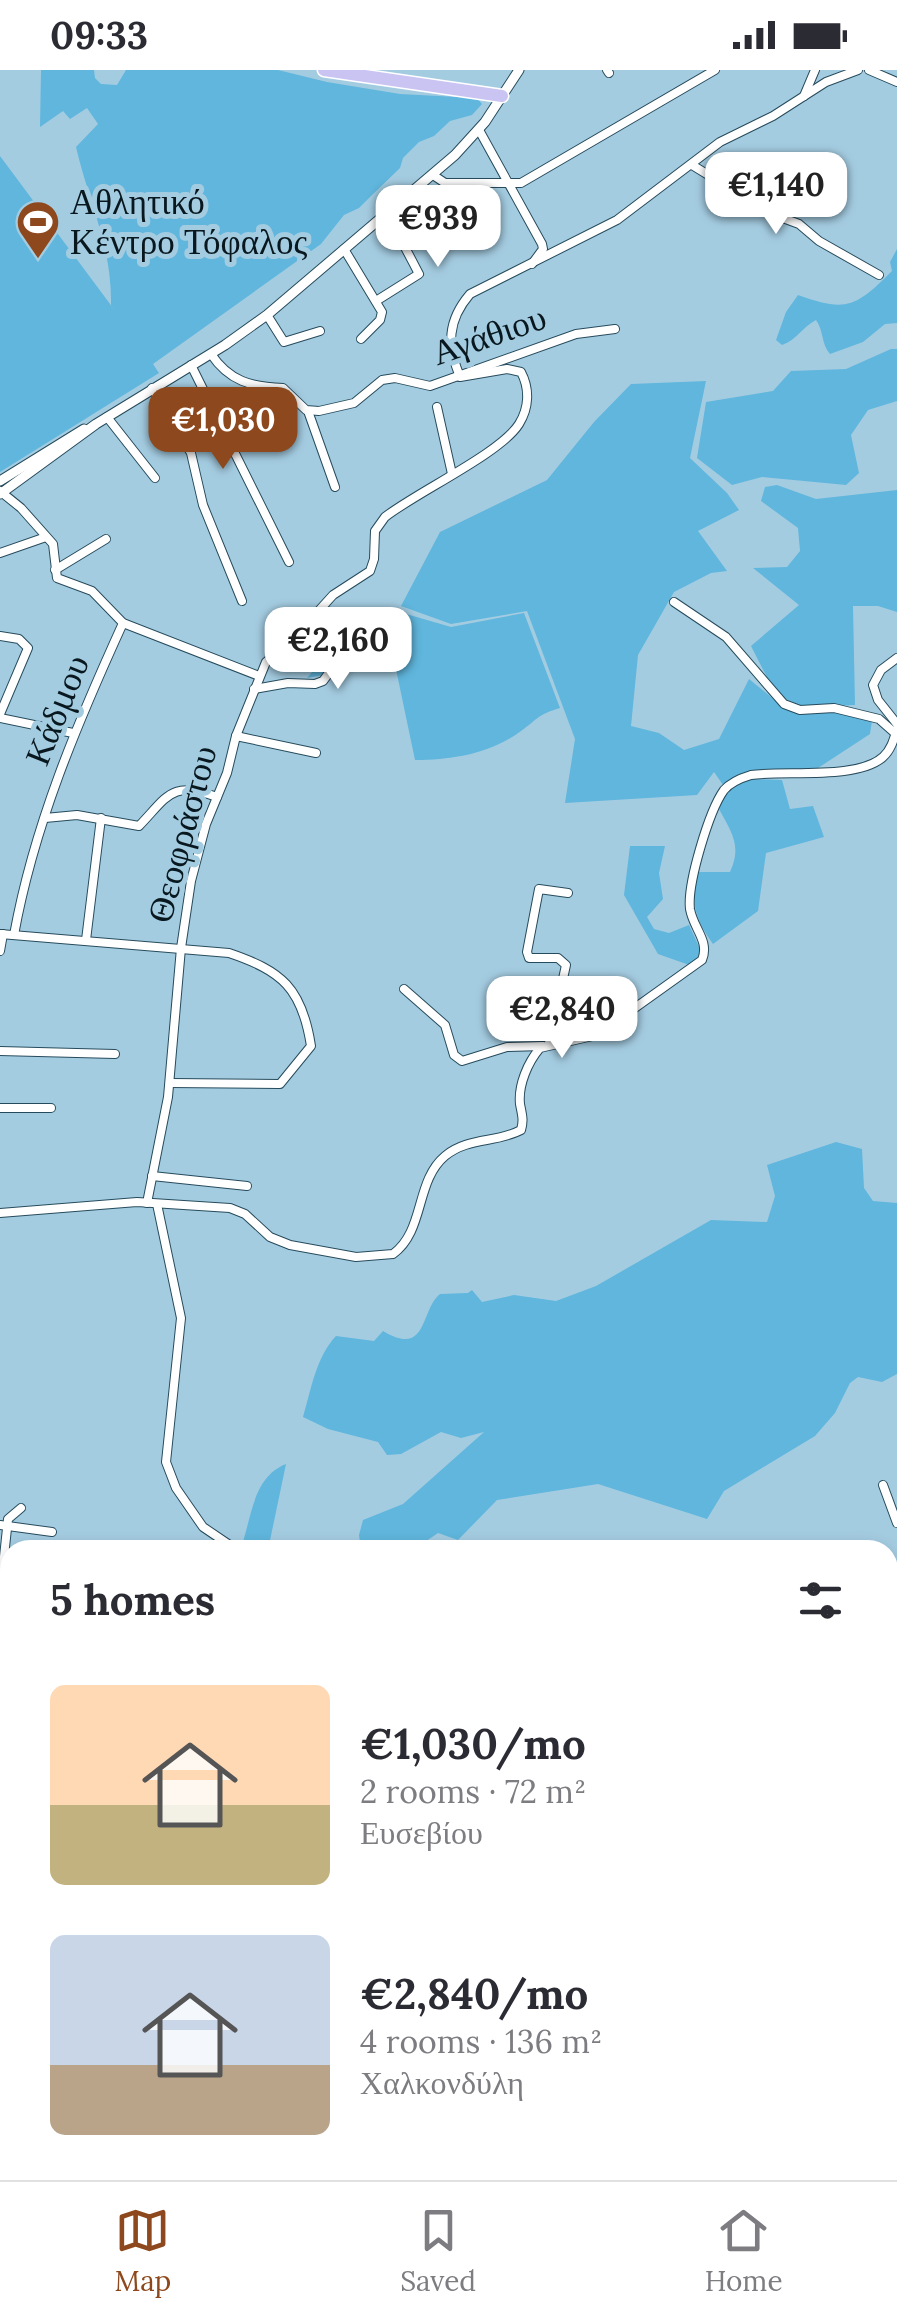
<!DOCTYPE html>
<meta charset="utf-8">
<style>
:root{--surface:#fff;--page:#f7f7f7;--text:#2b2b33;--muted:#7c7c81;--line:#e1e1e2;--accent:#8d491d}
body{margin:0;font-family:Lora,serif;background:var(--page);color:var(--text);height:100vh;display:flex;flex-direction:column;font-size:38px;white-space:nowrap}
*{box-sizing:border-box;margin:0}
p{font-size:32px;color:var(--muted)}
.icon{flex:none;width:55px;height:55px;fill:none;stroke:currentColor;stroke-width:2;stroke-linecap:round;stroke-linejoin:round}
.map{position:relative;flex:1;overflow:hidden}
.details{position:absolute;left:0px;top:1470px;width:898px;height:640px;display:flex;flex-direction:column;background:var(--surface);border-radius:30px 30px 0 0;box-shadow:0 5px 15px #0003}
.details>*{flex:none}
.price{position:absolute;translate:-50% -85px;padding:0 22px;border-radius:20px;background:#fff;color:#222;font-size:32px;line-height:65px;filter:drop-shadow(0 2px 5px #0008)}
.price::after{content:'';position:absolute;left:50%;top:60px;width:30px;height:22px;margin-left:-15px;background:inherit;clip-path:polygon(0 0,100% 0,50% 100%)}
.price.active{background:var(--accent);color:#fff}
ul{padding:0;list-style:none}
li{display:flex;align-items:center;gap:30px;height:250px;padding:0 50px}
li span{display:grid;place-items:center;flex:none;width:280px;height:200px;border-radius:15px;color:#555}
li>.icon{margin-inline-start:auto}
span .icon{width:120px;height:120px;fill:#fffc;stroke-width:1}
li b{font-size:42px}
h2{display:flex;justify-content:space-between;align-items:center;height:120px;padding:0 50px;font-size:42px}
.status{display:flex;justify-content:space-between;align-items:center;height:70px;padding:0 50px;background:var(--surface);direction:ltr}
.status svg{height:28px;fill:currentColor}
.tab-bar{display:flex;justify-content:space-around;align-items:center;height:140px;border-top:2px solid var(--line);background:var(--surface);font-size:28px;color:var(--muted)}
.tab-bar a{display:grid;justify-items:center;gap:5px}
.tab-bar .active{color:var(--accent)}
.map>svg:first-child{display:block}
</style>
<div class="status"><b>09:33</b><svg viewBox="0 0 49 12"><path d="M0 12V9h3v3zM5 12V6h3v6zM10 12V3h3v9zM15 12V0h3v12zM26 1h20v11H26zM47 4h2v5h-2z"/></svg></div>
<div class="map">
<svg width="897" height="2110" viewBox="0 0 897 2110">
<rect width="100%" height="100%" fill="#a4cce1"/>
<g fill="#60b6dd">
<path d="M41,0H94L95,8L101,14L117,15L126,0H278L327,12L400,24L477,28L482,34L472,45L450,51L434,66L419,72L403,88L400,98L371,126L359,138L344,145L321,174L153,294L159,303L0,402V86L116,242L111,235C112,176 89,133 76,77L98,54L87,38L70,49L63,41L40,57Z"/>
<path d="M897,179V253L885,254L863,272L830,284C821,274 824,261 816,250C802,257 797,270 782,275L776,270L786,242L798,225C846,242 855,238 892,201L890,192Z"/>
<polygon points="891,279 897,279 897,331 868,340 851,365 859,403 846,415 762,407 732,415 697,388 706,332 773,321 791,301 846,299"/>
<polygon points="706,311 690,388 727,423 739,440 698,461 727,501 711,503 674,522 638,585 631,656 659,663 684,680 719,669 749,609 787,640 800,643 836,641 872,651 870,664 818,698 744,703 723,715 714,702 697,725 565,733 575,669 527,541 451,554 401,536 440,462 547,410 594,352 631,314"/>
<polygon points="777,415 816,429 897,420 897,542 878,536 853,536 855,635 805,637 776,625 751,576 799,535 753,498 787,497 800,481 798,458 761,431 765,417"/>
<polygon points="329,535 347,558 336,587 324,605 307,608 318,595 303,567"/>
<path d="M396,541L451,557L524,543L560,638C537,645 539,648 521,661C490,684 452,690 415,690L393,585Z"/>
<path d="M752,709L782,710L790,739L813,736L824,767L766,783L758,841L713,874C694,847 692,836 696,802H730C742,776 732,763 719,739C725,722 735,714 752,709Z"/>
<polygon points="630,776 665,776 659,803 663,829 647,847 654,859 669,863 689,855 701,881 692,896 658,884 624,825"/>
<path d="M836,1072L862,1079L864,1118L873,1131L897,1133V1304L882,1312L858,1307L850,1313L835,1343L815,1366L724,1421L707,1449L598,1414L497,1430L458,1470L438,1463L413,1480H361L359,1465L363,1450L403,1434L484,1362L461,1368L441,1362L401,1384L387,1385L378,1372L328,1359L303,1347C311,1320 316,1287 336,1266L374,1271L383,1261C428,1288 420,1240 440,1224L468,1223L472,1220L482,1232L514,1225L556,1231L596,1216L711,1150L767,1152L775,1126L767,1095Z"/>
<path d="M286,1394L268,1480H253L243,1472C252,1442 255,1406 286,1394Z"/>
<polygon points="642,2100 881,2100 887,2110 630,2110"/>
</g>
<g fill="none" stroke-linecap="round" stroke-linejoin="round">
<g stroke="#264b5c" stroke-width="10">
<g id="minor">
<polyline points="607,0 609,3"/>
<polyline points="869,0 897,12"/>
<polyline points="804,26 815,0"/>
<polyline points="479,60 542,174 543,179 532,194"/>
<polyline points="692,95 772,144 799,154 819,171 879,205"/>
<polyline points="433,105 445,113 521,113 715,0"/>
<polyline points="344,179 382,242 380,250 361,269"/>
<polyline points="376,231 419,204 387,143"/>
<polyline points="267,245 284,272 320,261"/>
<path d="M211,284C229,311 251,317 283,318L306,340L319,341L354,333L382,310L395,308L430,316L576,264L615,259"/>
<polyline points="191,295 289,492"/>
<polyline points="152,318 191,383 203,435 242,531"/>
<polyline points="437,337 452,404"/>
<polyline points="308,341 335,417"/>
<polyline points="107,347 155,408"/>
<polyline points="0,421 21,438 53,474 57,508 92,521 123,553 259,606"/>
<polyline points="0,483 46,467"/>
<polyline points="55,500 106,469"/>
<polyline points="674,532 726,567 784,634 800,640 834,638 879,649 896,664"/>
<polyline points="0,566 19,569 28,578 0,644"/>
<polyline points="897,588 881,600 873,615 878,630 897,654"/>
<polyline points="254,619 288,613 315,614 323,611 340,588 351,560 369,550 394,543"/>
<polyline points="0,648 73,663"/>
<polyline points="236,666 316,683"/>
<path d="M45,748L77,745L139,756C168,726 171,710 217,727"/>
<path d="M0,864L229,883C282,901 302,918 311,976L280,1014L170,1013"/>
<path d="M14,865C34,755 77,654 123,553"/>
<polyline points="86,870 101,748"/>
<polyline points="0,881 3,864"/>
<polyline points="404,919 445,955 454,985 462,991 507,977 543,976"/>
<polyline points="549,973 566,895 558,888 529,888 527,882 539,819 568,823"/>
<polyline points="0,981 115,984"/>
<polyline points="0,1038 51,1038"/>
<polyline points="152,1106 247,1116"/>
<path d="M147,1133L168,1027L181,878L191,811L206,754L227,703L236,666L266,592L295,567L333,525L370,501L374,489L375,461L385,447C417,422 501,383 519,354C529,338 530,319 521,302L507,299L460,307C447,275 447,251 470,224L617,150L720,72L773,46L826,12L858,0"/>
<polyline points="157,1134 181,1248 166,1392 176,1418 203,1457 237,1480"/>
<path d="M0,1143L137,1132L230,1138L245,1144L270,1167L290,1175L356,1187L393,1184C425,1161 415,1111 445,1086C468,1067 497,1073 521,1060C524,1050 522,1045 520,1034C518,1015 528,992 540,978L597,965L702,890C710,871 693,858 690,839C687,814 709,741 724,720C731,712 741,708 751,705C785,700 858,710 883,687C891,680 894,669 897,659"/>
<polyline points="883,1415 897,1453"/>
<polyline points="0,1455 52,1462"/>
<polyline points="3,1496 8,1449 21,1438"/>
<polyline points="888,1516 897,1512"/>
<polyline points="0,1603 10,1608"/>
<polyline points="0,1807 10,1816"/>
<polyline points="0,1862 0,1880"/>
<polyline points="7,2041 10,2042"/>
<polyline points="92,2100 92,2110"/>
<polyline points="183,2100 183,2110"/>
<polyline points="323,2100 341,2110"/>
<polyline points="3,2110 2,2084 10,2077"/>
<polyline points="233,2110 235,2100"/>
<polyline points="300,2110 302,2100"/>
</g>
</g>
<g stroke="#264b5c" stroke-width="11">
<g id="tertiary">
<polyline points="0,411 84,359"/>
<polyline points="0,424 96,354 225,275 267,245 455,85 485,52 519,0"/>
</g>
</g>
<g stroke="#fff" stroke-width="15">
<polyline id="motorway" points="324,0 502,26"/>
</g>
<use href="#minor" stroke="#fff" stroke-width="8"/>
<use href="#tertiary" stroke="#fff" stroke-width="9"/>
<use href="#motorway" stroke="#cac4f3" stroke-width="12"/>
</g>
<defs>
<g id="stadium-pin" transform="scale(2.25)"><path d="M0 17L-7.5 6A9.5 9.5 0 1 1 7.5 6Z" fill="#8d491d" stroke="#a4cce1"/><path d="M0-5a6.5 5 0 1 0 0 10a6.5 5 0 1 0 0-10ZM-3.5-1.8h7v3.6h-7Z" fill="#fff"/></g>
</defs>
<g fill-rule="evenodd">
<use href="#stadium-pin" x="38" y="152"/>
</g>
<g text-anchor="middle" stroke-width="10" stroke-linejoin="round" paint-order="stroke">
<g font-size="35" fill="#09181f" stroke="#a4cce1" text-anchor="start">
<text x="70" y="144">Αθλητικό<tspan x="70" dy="40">Κέντρο Τόφαλος</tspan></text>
</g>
<g font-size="35" fill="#09181f" stroke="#a4cce1">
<text transform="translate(489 265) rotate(-19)" y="12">Αγάθιου</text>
<text transform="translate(57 640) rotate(-68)" y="12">Κάδμου</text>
<text transform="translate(182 764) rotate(-75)" y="12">Θεοφράστου</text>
</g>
</g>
</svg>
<b class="price" style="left:776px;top:167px">€1,140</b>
<b class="price" style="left:438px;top:200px">€939</b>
<b class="price active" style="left:223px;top:402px">€1,030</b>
<b class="price" style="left:338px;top:622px">€2,160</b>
<b class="price" style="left:562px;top:991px">€2,840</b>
<section class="details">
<h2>5 homes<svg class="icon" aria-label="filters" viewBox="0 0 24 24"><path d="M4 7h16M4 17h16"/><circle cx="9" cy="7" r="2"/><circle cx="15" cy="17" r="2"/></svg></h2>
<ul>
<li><span style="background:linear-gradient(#ffd9b3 60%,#c2b280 0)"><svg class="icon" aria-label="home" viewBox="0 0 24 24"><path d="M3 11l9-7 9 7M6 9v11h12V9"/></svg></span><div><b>€1,030/mo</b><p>2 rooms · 72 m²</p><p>Ευσεβίου</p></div></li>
<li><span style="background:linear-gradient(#c9d6e8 65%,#b9a48a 0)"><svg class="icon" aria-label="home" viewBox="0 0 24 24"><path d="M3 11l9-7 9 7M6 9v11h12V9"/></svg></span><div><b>€2,840/mo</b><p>4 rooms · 136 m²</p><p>Χαλκονδύλη</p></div></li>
</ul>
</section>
</div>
<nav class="tab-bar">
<a class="active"><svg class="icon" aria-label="map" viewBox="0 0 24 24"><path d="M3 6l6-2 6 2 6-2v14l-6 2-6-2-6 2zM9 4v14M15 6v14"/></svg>Map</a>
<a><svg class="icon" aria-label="saved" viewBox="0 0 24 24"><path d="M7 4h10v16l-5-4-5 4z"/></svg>Saved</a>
<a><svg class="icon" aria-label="home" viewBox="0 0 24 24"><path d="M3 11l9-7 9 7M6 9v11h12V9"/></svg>Home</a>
</nav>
